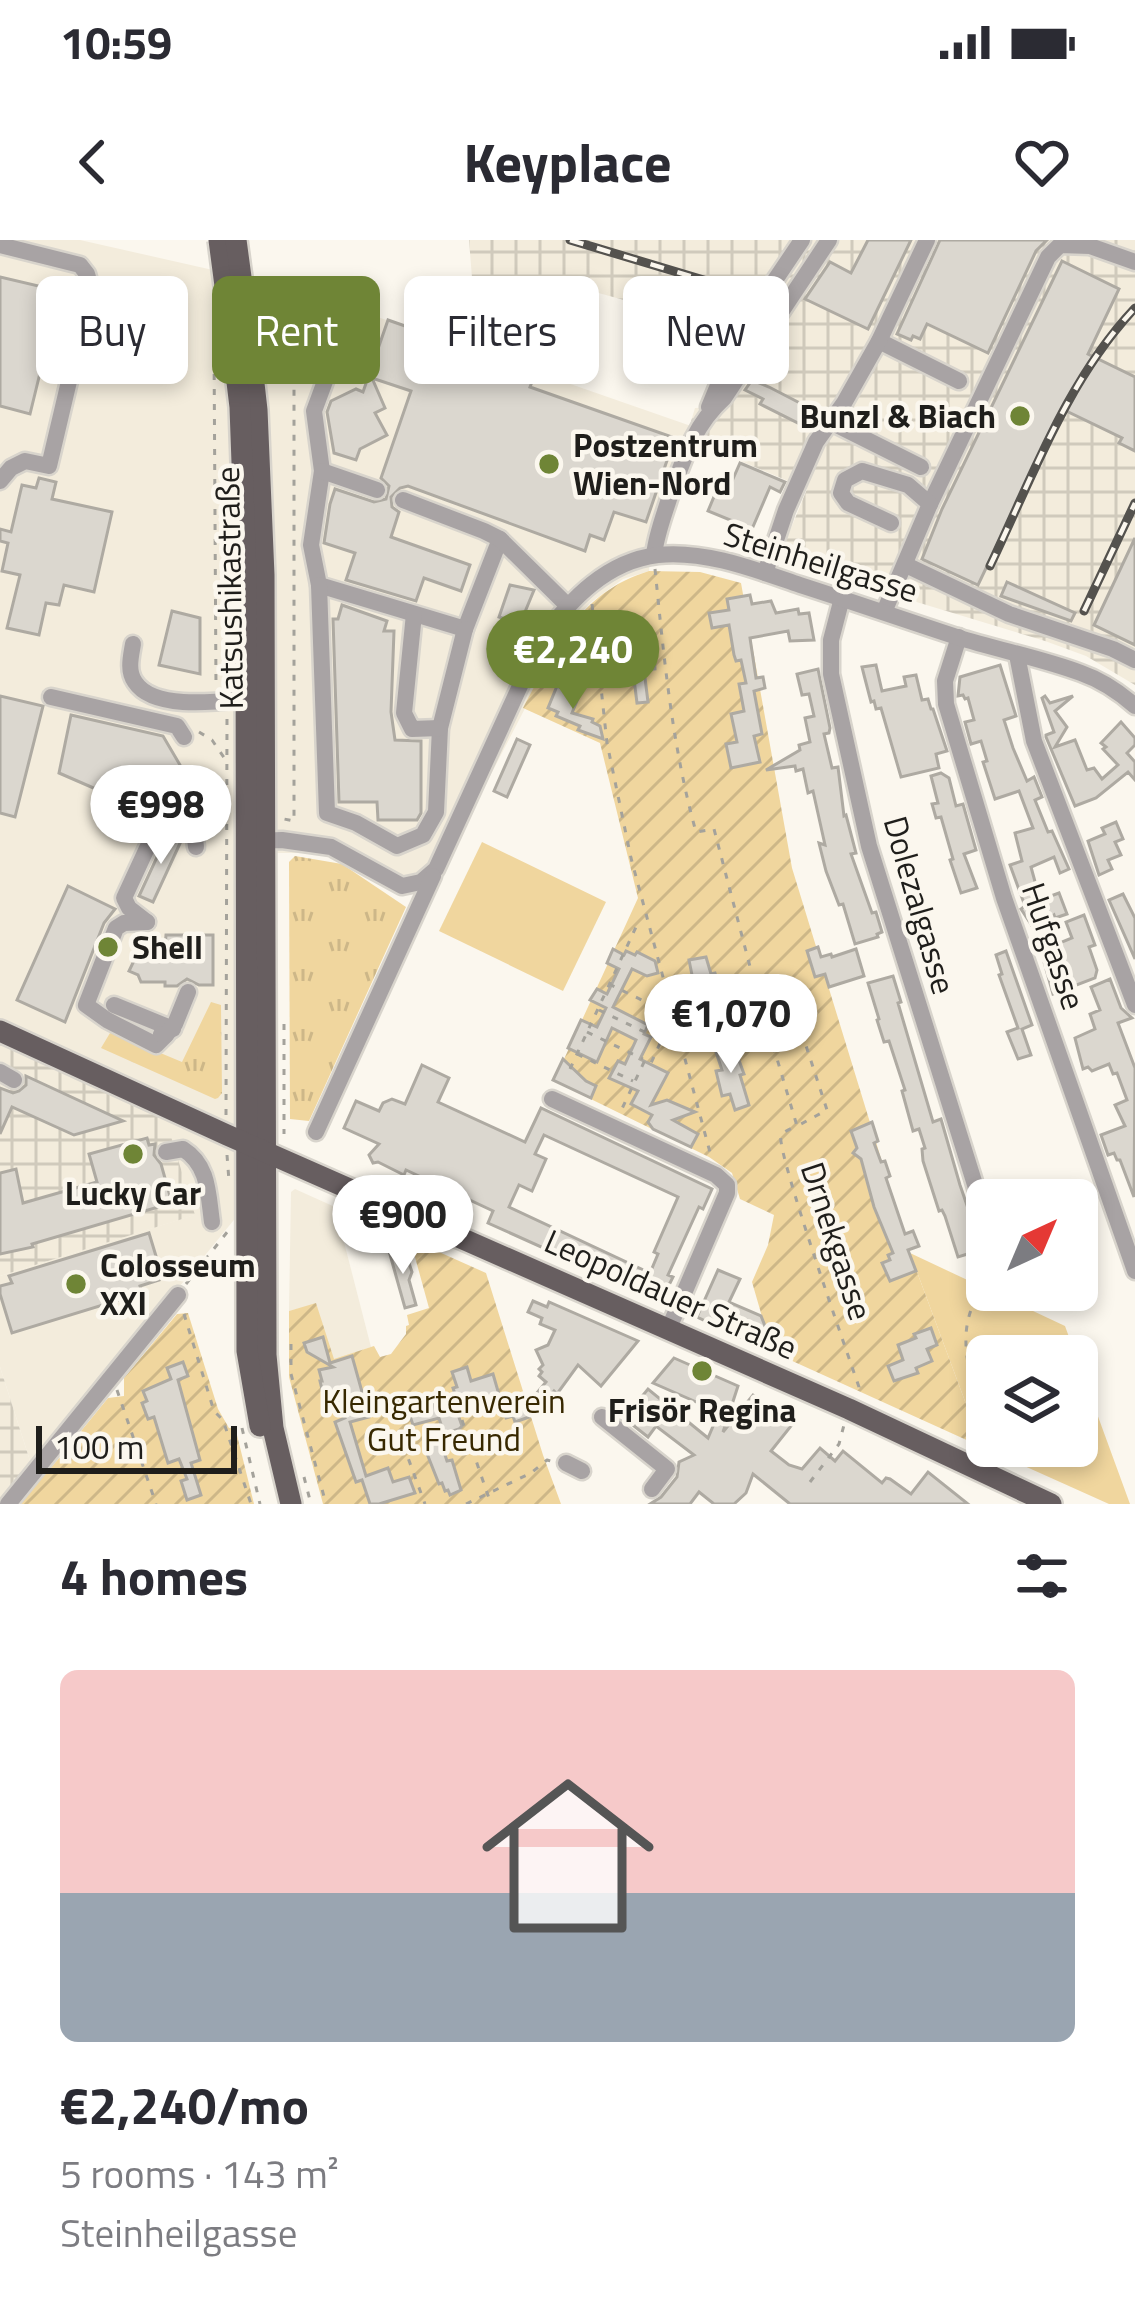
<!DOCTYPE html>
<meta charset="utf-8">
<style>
:root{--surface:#fff;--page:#f2f2f3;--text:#2b2b33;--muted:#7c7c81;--line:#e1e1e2;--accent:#6f8536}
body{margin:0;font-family:"Titillium Web",sans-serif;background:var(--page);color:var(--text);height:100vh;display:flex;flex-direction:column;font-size:45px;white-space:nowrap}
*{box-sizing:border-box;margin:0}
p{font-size:39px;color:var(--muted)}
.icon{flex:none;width:66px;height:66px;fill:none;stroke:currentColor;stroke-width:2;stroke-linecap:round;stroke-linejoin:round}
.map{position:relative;height:1264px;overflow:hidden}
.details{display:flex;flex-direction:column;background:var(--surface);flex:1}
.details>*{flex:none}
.guide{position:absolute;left:36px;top:36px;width:1065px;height:108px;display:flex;gap:24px}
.needle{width:78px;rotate:44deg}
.fabs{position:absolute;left:966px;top:939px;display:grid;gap:24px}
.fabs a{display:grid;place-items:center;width:132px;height:132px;border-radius:18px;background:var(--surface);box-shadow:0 6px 18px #0003;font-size:60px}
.scale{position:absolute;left:36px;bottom:30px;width:201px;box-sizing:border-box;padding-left:12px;border:6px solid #1f1e1b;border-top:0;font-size:33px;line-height:42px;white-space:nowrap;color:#1f1e1b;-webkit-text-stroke:9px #fbf7ee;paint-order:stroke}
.price{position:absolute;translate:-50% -102px;padding:0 27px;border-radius:42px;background:#fff;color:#222;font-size:39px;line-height:78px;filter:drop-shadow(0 3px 6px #0008)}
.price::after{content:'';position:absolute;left:50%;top:72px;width:36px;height:27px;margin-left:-18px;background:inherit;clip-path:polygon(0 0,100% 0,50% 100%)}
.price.selected{background:var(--accent);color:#fff}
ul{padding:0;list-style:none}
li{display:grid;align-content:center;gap:24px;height:636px;padding:0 60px}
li+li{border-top:3px solid var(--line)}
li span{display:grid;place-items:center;height:372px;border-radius:18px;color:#555}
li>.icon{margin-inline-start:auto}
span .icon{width:216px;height:216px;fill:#fffc;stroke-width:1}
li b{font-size:51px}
h2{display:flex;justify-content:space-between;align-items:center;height:144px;padding:0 60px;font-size:51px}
.tag{padding:0 42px;border-radius:18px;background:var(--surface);box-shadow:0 6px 18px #0003;font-size:42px;line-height:108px}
.tag.selected{background:var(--accent);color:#fff}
.status{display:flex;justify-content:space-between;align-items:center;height:84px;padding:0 60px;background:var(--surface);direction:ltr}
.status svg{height:33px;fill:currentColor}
header{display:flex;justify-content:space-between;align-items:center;height:156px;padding:0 60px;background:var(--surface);font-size:54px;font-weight:700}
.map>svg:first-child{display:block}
</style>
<div class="status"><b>10:59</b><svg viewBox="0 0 49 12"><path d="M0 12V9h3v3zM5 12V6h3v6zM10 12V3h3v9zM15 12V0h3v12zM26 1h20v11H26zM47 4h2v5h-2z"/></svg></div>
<header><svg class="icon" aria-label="back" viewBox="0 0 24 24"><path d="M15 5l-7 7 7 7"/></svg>Keyplace<svg class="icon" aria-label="heart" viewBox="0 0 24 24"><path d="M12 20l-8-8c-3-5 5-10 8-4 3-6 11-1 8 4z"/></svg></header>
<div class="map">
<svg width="1135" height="1264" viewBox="0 0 1135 1264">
<defs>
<pattern id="industrial-grid" width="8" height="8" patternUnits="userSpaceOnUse" patternTransform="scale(3)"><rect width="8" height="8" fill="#f3ecdc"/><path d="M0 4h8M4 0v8" fill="none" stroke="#d0cabc"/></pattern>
<pattern id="grass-tufts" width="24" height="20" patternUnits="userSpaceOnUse" patternTransform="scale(3)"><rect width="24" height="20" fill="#f0d69e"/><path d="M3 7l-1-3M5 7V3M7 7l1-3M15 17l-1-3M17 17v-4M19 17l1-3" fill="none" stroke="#cdb788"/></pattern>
<pattern id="garden-furrows" width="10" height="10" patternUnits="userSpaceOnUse" patternTransform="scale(3)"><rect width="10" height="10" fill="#f0d69e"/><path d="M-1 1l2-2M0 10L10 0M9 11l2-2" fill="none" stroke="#cdb788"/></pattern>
</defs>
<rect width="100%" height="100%" fill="#fbf7ee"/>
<g fill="#f3ecdc">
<polygon points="0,0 80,0 297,49 691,186 650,299 649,331 623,339 590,363 564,393 428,656 331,613 253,613 251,959 32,1227 0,1127 0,1036 194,975 0,789"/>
<polygon points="295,949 335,967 371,1107 333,1120 316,1064 289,1071 291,952"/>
</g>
<g fill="url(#industrial-grid)">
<polygon points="469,0 1135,0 1135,445 1086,416 1045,401 778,320 807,249 686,198 695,168 709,167 766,79 714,85 595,52 591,65 563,57 474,63"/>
<polygon points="0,795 162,867 195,975 0,1036"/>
<polygon points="0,1127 32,1227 0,1264"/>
</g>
<g fill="url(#grass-tufts)">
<polygon points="295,616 342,624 406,667 309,881 290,879 289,622"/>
<polygon points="211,762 221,765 222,853 218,858 215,859 101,808 110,793 115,794 182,822"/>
</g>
<g fill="#f0d69e">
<polygon points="482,602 606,662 563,751 439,691"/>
<polygon points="910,1013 1065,1086 1076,1116 987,1116 987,1206 1077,1206 1077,1119 1130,1264 1109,1264 982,1207"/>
</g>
<g fill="url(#garden-furrows)">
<path d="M649,331L700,332L741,343L792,628L910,1013L982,1207L757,1105L765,1087L752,1042L768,1005L774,975L740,959L732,933L709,917L554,841L638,658L600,503L523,468C556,408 578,353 649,331Z"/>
<polygon points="410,999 486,1033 543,1215 561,1264 323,1264 289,1137 289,1071 316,1063 334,1119 374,1106 380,1117 391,1114 406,1094 406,1086 409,1085 407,1075 429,1068"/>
<polygon points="188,1073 218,1169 229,1188 235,1187 254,1264 19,1264 60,1217 85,1198 81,1191 108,1158 124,1156 124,1138 177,1074"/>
</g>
<g fill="#dbd7cf" stroke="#aeaaa2" stroke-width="3" fill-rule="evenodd">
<polygon points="868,0 911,0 868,89 805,59 830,22 851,33"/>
<polygon points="940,0 1047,0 1036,11 988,113 927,84 920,99 913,96 911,100 897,94"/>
<polygon points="1062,21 1119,49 1088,114 1135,137 1135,211 1119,203 1122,198 1062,169 978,345 922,319 942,269"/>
<polygon points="0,37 60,51 30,174 0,166"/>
<polygon points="388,80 536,132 530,147 672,197 674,200 646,282 614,272 604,300 590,295 585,311 408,246 400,248 391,257 392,267 399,272 391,297 470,325 461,351 424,338 416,361 346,340 355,313 324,303 330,264 335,249 374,262 386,259 389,246 381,238 411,151 372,138 385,168 375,173 387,195 360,209 356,220 334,213 327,172 331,161 356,149 363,152"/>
<polygon points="752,140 769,147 821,174 810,189 760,164 763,159 745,150"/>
<polygon points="740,223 785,242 780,252 770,247 752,289 708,271 718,247 726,251 729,248"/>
<polygon points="39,238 56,242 52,259 112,272 94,352 64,345 59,365 46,363 39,395 7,388 20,335 2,331 8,303 0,301 0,289 11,292 22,245 36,248"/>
<polygon points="1135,298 1135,405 1094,385"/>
<polygon points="1007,342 1075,373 1071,381 1001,356"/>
<polygon points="510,345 534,350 520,384 499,377"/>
<polygon points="750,355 752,364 771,361 776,373 798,369 799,374 809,373 814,400 790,401 788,391 750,398 756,438 763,437 765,448 754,451 762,494 754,496 760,522 731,528 726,504 737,502 731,474 744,471 739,444 746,443 741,420 736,421 734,415 729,385 712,388 709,373 729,370 727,359"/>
<polygon points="342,365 387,381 384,391 394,391 391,472 395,500 421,501 421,573 417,580 378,580 377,562 339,562 333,379 338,379"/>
<polygon points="172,371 200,378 200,434 159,425"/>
<polygon points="645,393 649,415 654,414 655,429 644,430 648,462 637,463 633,431 621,432 619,412 635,410 632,395"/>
<polygon points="876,425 882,451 906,446 904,437 916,435 922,460 928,459 931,469 933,469 947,511 936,514 939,528 901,537 881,468 876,469 874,461 871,462 864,435 862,427"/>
<polygon points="1000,425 1016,476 1004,480 1013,508 1027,541 1034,537 1042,557 1035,560 1048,592 1052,591 1069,629 1060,633 1054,617 1031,627 1040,660 1059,653 1067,674 1055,678 1054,675 1034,689 1023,672 1021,669 1025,666 1010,625 1022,621 1015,593 1033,588 1019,551 995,559 983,522 987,521 981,501 971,504 965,482 974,480 968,458 965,459 963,455 958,456 960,437"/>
<polygon points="818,429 830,488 829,493 824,494 832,528 838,527 844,576 846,575 856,613 851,614 872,673 876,672 882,692 877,694 878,697 855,704 843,664 839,665 826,631 819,603 825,605 813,551 808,553 803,529 796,531 795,526 766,530 800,510 799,505 810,502 805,478 814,476 809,454 802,455 797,434"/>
<polygon points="557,446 579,456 572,473 593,479 592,482 600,486 603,499 578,490 580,486 556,476 558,472 548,468"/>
<polygon points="0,456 43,466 15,577 0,573"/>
<polygon points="1045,456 1050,463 1073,456 1055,471 1067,487 1055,507 1075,500 1087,530 1094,528 1102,539 1118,525 1103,509 1106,507 1101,503 1121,482 1135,498 1135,505 1127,513 1135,522 1135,540 1128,532 1096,558 1075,566 1046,497 1046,495 1054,492 1042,458"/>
<polygon points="71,475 163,496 180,525 163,563 152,570 144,570 59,533"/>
<polygon points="517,499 530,505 507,557 494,551"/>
<polygon points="941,533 949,538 956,566 963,564 976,610 964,614 977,648 961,653 950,620 953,619 941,577 936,578 932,564 938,563 931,536"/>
<polygon points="1116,582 1123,599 1115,602 1121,615 1108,620 1112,629 1099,635 1088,601 1105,594 1102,588"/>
<polygon points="169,591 182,599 153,662 139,656"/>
<polygon points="68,646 115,669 104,683 65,782 17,760"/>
<polygon points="1123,654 1135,678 1135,719 1109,660"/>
<polygon points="1084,675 1095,705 1089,707 1097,730 1095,738 1053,754 1044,722 1062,716 1057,704 1072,698 1066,682"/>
<polygon points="166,695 213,695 213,745 199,745 187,739 177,746 165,746 165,742 141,742 138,735 129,731 141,706 149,710 152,707 165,708"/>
<polygon points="818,707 821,717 831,714 832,717 856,709 864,736 829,747 825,734 815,737 807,711"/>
<polygon points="613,709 624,715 626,711 635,715 637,712 655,721 658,733 647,736 632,729 613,767 648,785 644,794 651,797 640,819 668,833 651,865 667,860 695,872 673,880 698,894 691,907 653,889 648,882 652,875 631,864 638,851 609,838 618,821 625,824 636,800 612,788 597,822 568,808 581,780 597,787 606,768 590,760 597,749 607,754 619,729 607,723"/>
<polygon points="1006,711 1032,785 1022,789 1031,815 1018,819 1007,792 1018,788 999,735 1002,734 996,715"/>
<polygon points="706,717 711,734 715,733 718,743 713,744 723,771 706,777 703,766 698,766 690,741 693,740 689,720"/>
<polygon points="893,736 901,762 898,763 933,882 941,879 960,945 982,1009 985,1020 974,1023 971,1013 958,1017 945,976 942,970 939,971 923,921 922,909 925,908 919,889 913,891 902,851 905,850 889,801 884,802 877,780 879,779 868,743"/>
<polygon points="1110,739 1121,768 1132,778 1118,783 1135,828 1134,957 1120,920 1117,920 1114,913 1108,915 1101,895 1125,886 1115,865 1127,860 1117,833 1113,834 1109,824 1092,831 1088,827 1083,829 1075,798 1095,789 1090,774 1100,770 1091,747"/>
<polygon points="733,804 744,834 740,835 749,865 735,870 730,854 722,856 716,831 722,830 715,809"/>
<polygon points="563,819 586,841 596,846 591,858 553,840"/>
<path d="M422,825L449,838L438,862L525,902L541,868L712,949L703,969L699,967L668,1035L673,1037L661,1061L488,983L493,971L406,930L404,935L378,922L373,923L369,915L379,904L344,888L356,861L379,871L383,863L392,859L405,864ZM544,895L678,957L654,1012L658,1014L650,1033L509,967L519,945L532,951L546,919L535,914Z"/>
<polygon points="26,836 123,881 74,895 12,867 0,894 0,848 13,853 19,851 26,845"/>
<polygon points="872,882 878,901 874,903 881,922 885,921 890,936 886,938 905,994 913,991 919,1006 908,1010 916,1031 890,1041 882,1023 890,1020 888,1015 893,1013 874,967 861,919 853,913 857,908 851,891"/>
<polygon points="147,898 149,905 155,904 154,915 161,924 172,963 32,1004 33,1007 0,1014 0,933 16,929 23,963 97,942 89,914"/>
<polygon points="149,993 159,1026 155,1027 159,1040 140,1046 142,1053 12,1093 0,1054 0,1046 12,1043 9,1036"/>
<polygon points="399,1007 403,1018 407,1017 412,1032 409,1040 416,1065 405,1068 389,1011"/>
<polygon points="718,1030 740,1039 729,1062 761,1076 765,1086 757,1105 697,1077"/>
<polygon points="533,1061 547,1067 549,1062 638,1101 601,1146 578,1125 557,1154 554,1151 550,1156 555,1155 557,1162 527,1172 529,1177 515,1182 513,1176 506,1178 503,1170 531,1160 546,1142 539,1136 542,1132 539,1129 543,1125 536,1110 548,1105 555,1090 540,1084 542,1078 528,1072"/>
<polygon points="931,1088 937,1105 927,1109 932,1121 916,1128 918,1133 894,1141 888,1126 903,1120 898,1105 916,1098 914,1094"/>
<polygon points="323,1097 330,1123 352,1116 369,1177 350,1182 366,1236 388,1228 393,1242 409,1237 415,1253 379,1264 370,1264 362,1240 356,1242 335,1182 345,1178 338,1158 325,1162 320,1141 322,1141 319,1130 333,1127 307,1112 304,1103"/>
<polygon points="674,1118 738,1146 723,1192 753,1155 791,1186 771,1211 789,1225 802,1229 820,1208 835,1221 843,1211 882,1243 886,1238 890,1239 911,1254 928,1232 968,1264 790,1264 753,1234 746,1253 734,1264 714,1264 699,1252 690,1264 650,1264 661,1257 677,1237 679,1222 694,1215 656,1186 648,1197 634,1186 639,1180 630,1171 648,1149 708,1198 719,1172 653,1143"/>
<polygon points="183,1122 188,1136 178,1140 200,1220 191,1223 201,1255 187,1260 181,1241 187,1239 179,1219 168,1223 154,1177 148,1179 142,1163 147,1161 143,1151 171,1139 167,1128"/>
<polygon points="467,1127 471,1141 493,1134 500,1158 488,1162 486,1157 459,1166 453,1148 457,1147 452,1132"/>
<polygon points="431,1155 435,1168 454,1163 462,1186 459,1189 444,1194 439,1178 413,1185 409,1173 419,1170 416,1160"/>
<polygon points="440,1200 447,1221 452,1220 461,1250 450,1255 448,1250 445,1251 442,1243 439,1244 424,1206"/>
</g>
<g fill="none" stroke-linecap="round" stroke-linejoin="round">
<g stroke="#d8d4cc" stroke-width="21">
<g id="minor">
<polyline points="0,5 80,25 87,34 91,48 49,226 25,221 11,228 0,241"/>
<polyline points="345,87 314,171 322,231 311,305 319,345 465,389 500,299"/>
<polyline points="879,101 959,141"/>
<polyline points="709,167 740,92 802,0"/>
<polyline points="831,182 921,227"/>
<polyline points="322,231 377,250"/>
<polyline points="403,260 484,291 500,299 567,365"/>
<polyline points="930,264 1048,17 1060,5 1090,6 1135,22"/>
<path d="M654,315C656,296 663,278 669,259C683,221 693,186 724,158L829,0"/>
<polyline points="906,325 1009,374 1113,409 1135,420"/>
<polyline points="765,333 786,270 816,202 844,163 879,101 927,0"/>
<polyline points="319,345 327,573 356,583 397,606 423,595 436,572 440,488 465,389"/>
<polyline points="842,358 831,400 831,434 869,606 987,983"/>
<polyline points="884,372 930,264 908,245 862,231 845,240 841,253 848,263 891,283"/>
<polyline points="414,374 404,473 412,489 440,488"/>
<polyline points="959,397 945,441 946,464 1004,658 1135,1031"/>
<path d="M133,404C131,416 127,431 135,442C153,470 216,462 245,459"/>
<polyline points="1017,415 1034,501 1135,765"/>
<polyline points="51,457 177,486 184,497"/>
<path d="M252,601L282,600L331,607L402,646L421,642L436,629L542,398C571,359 607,321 658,315C706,310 756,330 800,345C853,362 905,380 957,397C998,410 1041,418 1081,433C1101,440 1119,452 1135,466"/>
<polyline points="147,682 124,683 116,688 86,765 107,780 156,805 166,795"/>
<polyline points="147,682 129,668 124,658 160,580 166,575 194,590 196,607"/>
<polyline points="114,765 173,789"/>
<polyline points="161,794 166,795 175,784 188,752"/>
<polyline points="0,832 14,840"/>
<polyline points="552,859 716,935 727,945 727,953 669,1088"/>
<polyline points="316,892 433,636"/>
<path d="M166,912L183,909C209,925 208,954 212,982"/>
<polyline points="602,1177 667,1229 652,1249"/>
<polyline points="566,1223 582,1231"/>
<polyline points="8,1264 178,1055"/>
</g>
</g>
<g stroke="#d8d4cc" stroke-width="26">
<g id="major">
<polyline points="247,82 257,170 264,335 266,1115 273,1188 291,1264"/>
<polyline points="230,84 240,167 246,333 247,1111 260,1186"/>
<polyline points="0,791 227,895 849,1169 1051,1264"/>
</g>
</g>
<g stroke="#a4a29b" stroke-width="3" stroke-dasharray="6 9" stroke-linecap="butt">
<path d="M264,60C296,67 292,85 294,113V581L284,579"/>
<polyline points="214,104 216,448"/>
<path d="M655,329C664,418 672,506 696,592L714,589L753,738L797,886C794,887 783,892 781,895C775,908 849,1118 859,1147L856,1154"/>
<polyline points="592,364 607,503 631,618 711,916"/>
<polyline points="199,492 212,500 225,519"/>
<polyline points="609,744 656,767 663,797 651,823 645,820 619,875"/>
<polyline points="599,770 661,800"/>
<polyline points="797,778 827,870 799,885"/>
<polyline points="284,784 284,894"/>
<polyline points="587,792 643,819"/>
<polyline points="577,814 633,841"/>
<polyline points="570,829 636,687"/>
<polyline points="226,875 227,477"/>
<polyline points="227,915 229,941"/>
<polyline points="186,1044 228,991"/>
<path d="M987,1046C982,1053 974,1062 971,1070C957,1108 975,1151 987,1186"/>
<polyline points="184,1074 214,1171 223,1180 251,1264"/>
<polyline points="291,1104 291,1134 326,1264"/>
<polyline points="117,1150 156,1264"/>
<polyline points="393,1177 425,1264"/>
<polyline points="462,1180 491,1264"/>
<polyline points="242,1188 260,1264"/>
<polyline points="994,1206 998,1220"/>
<polyline points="304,1237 311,1264"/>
<polyline points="810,1242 839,1204 844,1185"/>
<polyline points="466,1264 531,1233 547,1220 554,1222"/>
</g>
<use href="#minor" stroke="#a8a3a4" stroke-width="16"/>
<use href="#major" stroke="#675e60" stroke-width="21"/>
<g stroke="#54524e" stroke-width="9">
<g id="rail">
<polyline points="570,0 717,44"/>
<path d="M990,326C1032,238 1067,140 1135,68"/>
<polyline points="1084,371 1135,263"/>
</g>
</g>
<use href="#rail" stroke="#fbf7ee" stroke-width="4.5" stroke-dasharray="14" stroke-linecap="butt"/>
<g stroke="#d8d4cc" stroke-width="26" stroke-linecap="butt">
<g id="major-bridge">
<polyline points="219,0 230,84"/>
<polyline points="236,0 247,82"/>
</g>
</g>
<use href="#major-bridge" stroke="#675e60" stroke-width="21"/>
</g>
<g fill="#6f8536" stroke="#fbf7ee" stroke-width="4.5">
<circle cx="1020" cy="176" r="12"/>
<circle cx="549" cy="224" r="12"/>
<circle cx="108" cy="707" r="12"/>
<circle cx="133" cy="914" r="12"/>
<circle cx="76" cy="1044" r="12"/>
<circle cx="702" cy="1131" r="12"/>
</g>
<g text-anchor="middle" stroke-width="9" stroke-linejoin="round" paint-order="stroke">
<g font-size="33" font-weight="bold" fill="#1f1e1b" stroke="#fbf7ee" text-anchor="start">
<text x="996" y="188" text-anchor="end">Bunzl &amp; Biach</text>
<text x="573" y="217">Postzentrum<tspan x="573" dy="38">Wien-Nord</tspan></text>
<text x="132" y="719">Shell</text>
<text x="133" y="965" text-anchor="middle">Lucky Car</text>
<text x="100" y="1037">Colosseum<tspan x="100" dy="38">XXI</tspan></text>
<text x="702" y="1182" text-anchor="middle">Frisör Regina</text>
</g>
<g font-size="33" fill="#1f1e1b" stroke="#fbf7ee">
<text transform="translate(821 322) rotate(17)" y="12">Steinheilgasse</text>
<text transform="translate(229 348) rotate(-91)" y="12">Katsushikastraße</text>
<text transform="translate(920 665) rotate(74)" y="12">Dolezalgasse</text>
<text transform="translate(1054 706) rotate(71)" y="12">Hufgasse</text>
<text transform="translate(837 1001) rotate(72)" y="12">Drnekgasse</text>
<text transform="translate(671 1054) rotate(24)" y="12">Leopoldauer Straße</text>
</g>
<g font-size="33" fill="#372800" stroke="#fbf7ee">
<text x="444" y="1173">Kleingartenverein<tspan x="444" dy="38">Gut Freund</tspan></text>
</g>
</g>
</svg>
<div class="fabs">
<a><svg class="needle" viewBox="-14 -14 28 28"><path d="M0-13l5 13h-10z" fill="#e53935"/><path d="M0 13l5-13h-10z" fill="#7c7c81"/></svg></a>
<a><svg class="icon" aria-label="layers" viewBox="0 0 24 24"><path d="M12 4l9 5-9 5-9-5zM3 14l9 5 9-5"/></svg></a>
</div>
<div class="scale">100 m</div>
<b class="price selected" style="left:573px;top:472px">€2,240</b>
<b class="price" style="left:161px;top:627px">€998</b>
<b class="price" style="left:731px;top:836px">€1,070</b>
<b class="price" style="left:403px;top:1037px">€900</b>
<div class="guide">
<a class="tag">Buy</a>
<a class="tag selected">Rent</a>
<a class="tag">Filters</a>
<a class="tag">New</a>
</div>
</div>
<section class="details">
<h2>4 homes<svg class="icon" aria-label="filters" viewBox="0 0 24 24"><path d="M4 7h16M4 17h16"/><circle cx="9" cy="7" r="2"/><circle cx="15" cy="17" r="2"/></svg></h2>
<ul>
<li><span style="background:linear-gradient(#f6c9c9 60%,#9aa5b1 0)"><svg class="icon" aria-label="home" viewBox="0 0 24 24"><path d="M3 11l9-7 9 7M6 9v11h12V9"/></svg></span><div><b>€2,240/mo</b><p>5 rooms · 143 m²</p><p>Steinheilgasse</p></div></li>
</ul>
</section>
